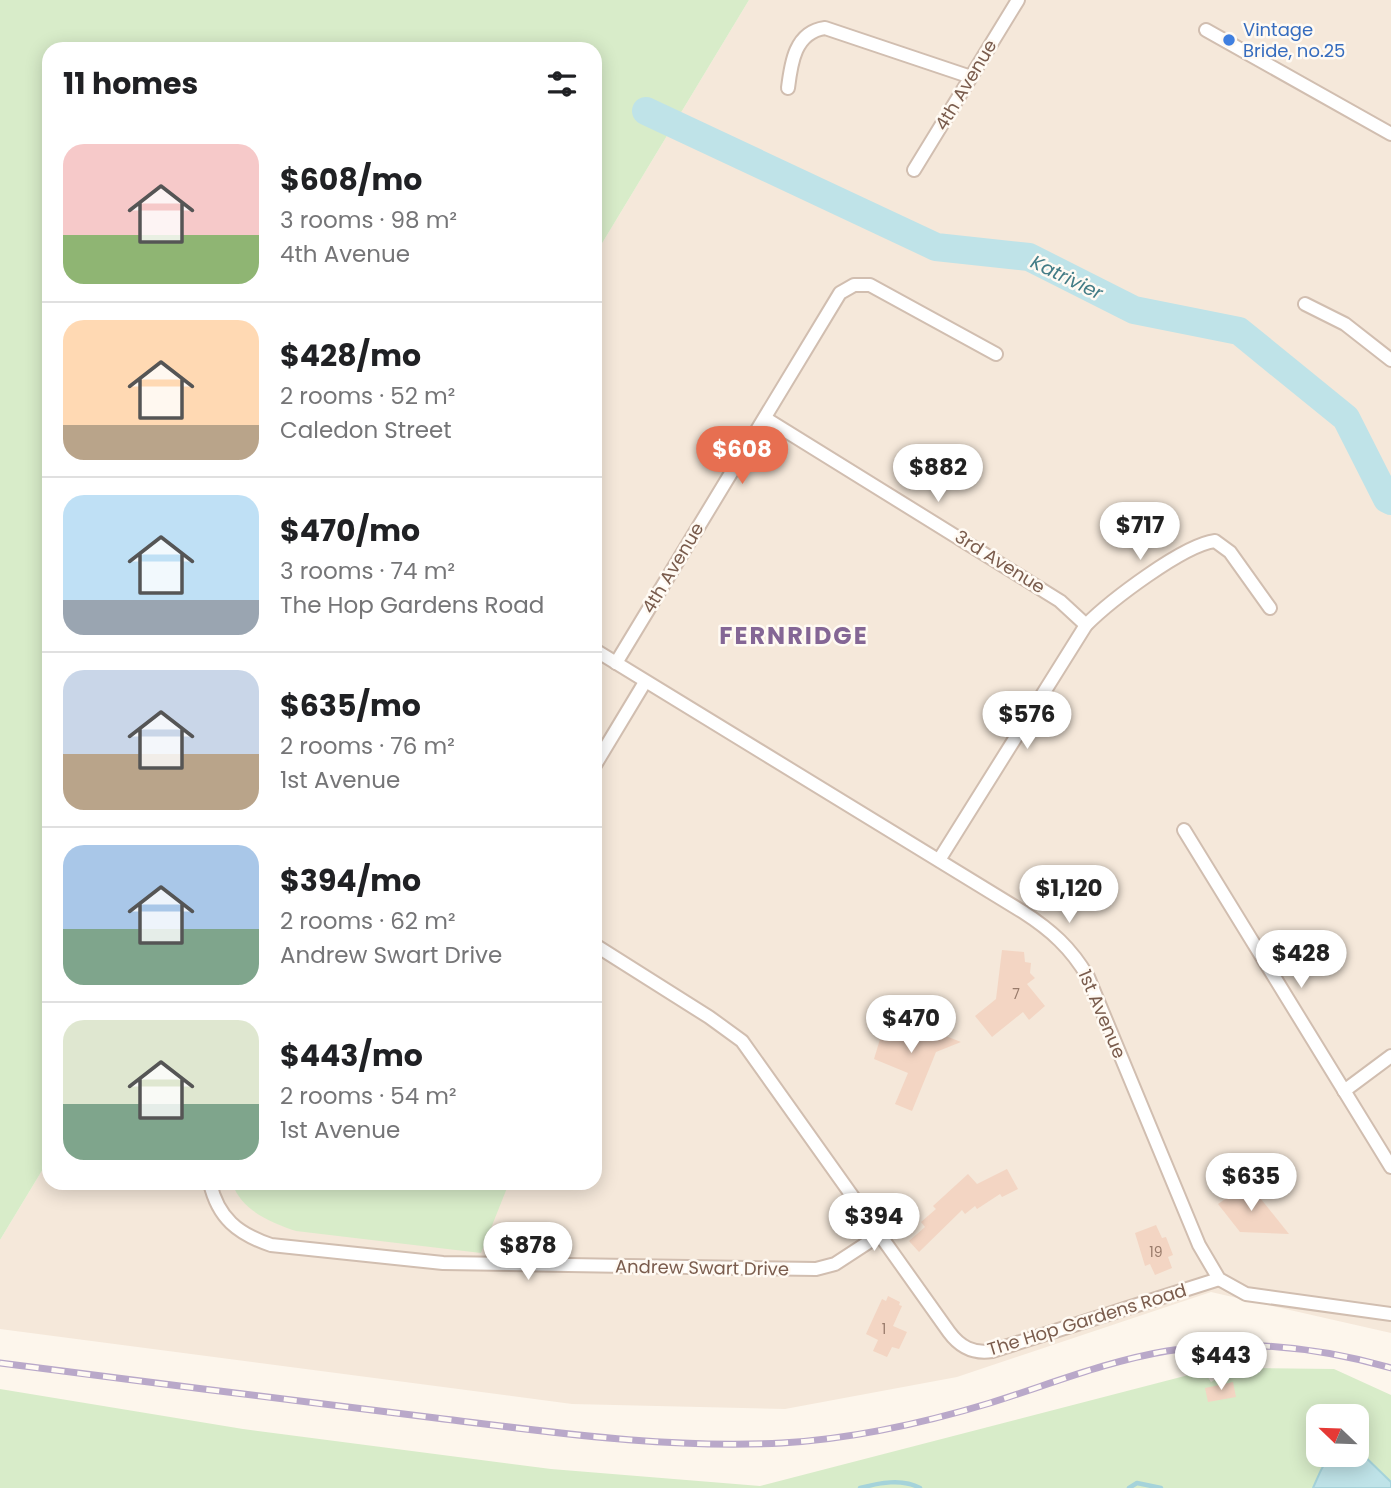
<!DOCTYPE html>
<meta charset="utf-8">
<style>
:root{--surface:#fff;--page:#f2f2f2;--text:#202124;--muted:#757577;--line:#e0e0e0;--accent:#e76f51}
body{margin:0;font-family:Poppins,sans-serif;background:var(--page);color:var(--text);height:100vh;display:flex;flex-direction:column;font-size:26px;white-space:nowrap}
*{box-sizing:border-box;margin:0}
p{font-size:23px;color:var(--muted)}
.icon{flex:none;width:38px;height:38px;fill:none;stroke:currentColor;stroke-width:2;stroke-linecap:round;stroke-linejoin:round}
.map{position:relative;flex:1;overflow:hidden}
.panel{position:absolute;left:42px;top:42px;width:560px;height:1148px;display:flex;flex-direction:column;background:var(--surface);border-radius:21px;box-shadow:0 4px 18px #0003}
.panel>*{flex:none}
.needle{width:46px;rotate:293deg}
.fabs{position:absolute;left:1306px;top:1404px;display:grid;gap:14px}
.fabs a{display:grid;place-items:center;width:63px;height:63px;border-radius:14px;background:var(--surface);box-shadow:0 4px 18px #0003;font-size:35px}
.price{position:absolute;translate:-50% -60px;padding:0 16px;border-radius:24px;background:#fff;color:#222;font-size:23px;line-height:46px;filter:drop-shadow(0 2px 4px #0008)}
.price::after{content:'';position:absolute;left:50%;top:42px;width:21px;height:16px;margin-left:-10px;background:inherit;clip-path:polygon(0 0,100% 0,50% 100%)}
.price.active{background:var(--accent);color:#fff}
ul{padding:0;list-style:none}
li{display:flex;align-items:center;gap:21px;height:175px;padding:0 21px}
li+li{border-top:2px solid var(--line)}
li span{display:grid;place-items:center;flex:none;width:196px;height:140px;border-radius:21px;color:#555}
li>.icon{margin-inline-start:auto}
span .icon{width:84px;height:84px;fill:#fffc;stroke-width:1}
li b{font-size:30px}
h2{display:flex;justify-content:space-between;align-items:center;height:84px;padding:0 21px;font-size:30px}
.map>svg:first-child{display:block}
</style>
<div class="map">
<svg width="1391" height="1488" viewBox="0 0 1391 1488">
<rect width="100%" height="100%" fill="#fdf6ec"/>
<polygon fill="#f5e8da" points="749,0 1391,0 1391,1333 1211,1292 957,1377 785,1409 572,1404 0,1329 0,1240 49,1159 49,1183 595,1183 595,255"/>
<g fill="#d8ecc9" fill-rule="evenodd">
<polygon points="0,0 749,0 595,255 595,49 49,49 49,1159 0,1240"/>
<path d="M232,1183H509L481,1253L296,1231C270,1222 242,1211 232,1183Z"/>
<path d="M1258,1368L1334,1369L1391,1395V1488H0V1389L243,1429L551,1469L760,1486L1204,1371L1211,1382L1226,1373ZM1318,1416H1356V1454H1318Z"/>
</g>
<path fill="#bfe3e8" stroke="#a5d3da" stroke-width="2" d="M1356,1448L1391,1482V1488H1313C1325,1461 1325,1454 1356,1454Z"/>
<g fill="none" stroke-linecap="round" stroke-linejoin="round">
<g stroke="#a5d3da" stroke-width="4.5">
<path d="M860,1488C879,1483 902,1478 920,1488"/>
<polyline points="1129,1488 1137,1483 1161,1488"/>
</g>
<polyline stroke="#bfe3e8" stroke-width="28" points="646,111 936,247 1029,257 1134,310 1239,331 1346,418 1387,499 1391,501"/>
</g>
<g fill="#f3d5c3">
<polygon points="1002,950 1024,952 1025,962 1031,963 1030,973 1035,978 1027,984 1045,1006 1029,1020 1023,1012 992,1037 975,1016 996,999"/>
<polygon points="895,1016 961,1042 936,1052 912,1111 895,1104 908,1073 874,1059 881,1036 890,1029"/>
<polygon points="1007,1169 1018,1189 1002,1197 1000,1194 977,1209 975,1206 965,1214 962,1210 919,1252 909,1241 925,1227 921,1222 936,1209 933,1206 968,1174 977,1184"/>
<polygon points="1248,1183 1289,1234 1240,1232 1218,1204"/>
<polygon points="1156,1225 1162,1238 1166,1237 1173,1255 1168,1257 1172,1268 1155,1275 1150,1264 1145,1266 1135,1233"/>
<polygon points="888,1296 900,1302 899,1305 902,1306 893,1326 907,1332 899,1349 892,1347 887,1357 873,1351 878,1340 866,1334 882,1299 886,1301"/>
<polygon points="1233,1382 1236,1397 1208,1402 1205,1388"/>
</g>
<g fill="none" stroke-linecap="round" stroke-linejoin="round">
<g stroke="#d1beb0" stroke-width="16">
<g id="minor">
<polyline points="1206,30 1391,134"/>
<path d="M788,88C791,63 795,32 825,28L971,77"/>
<polyline points="914,170 1018,0"/>
<polyline points="1305,304 1345,324 1391,360"/>
<polyline points="765,418 1060,601 1086,625"/>
<path d="M595,650L1023,912C1051,930 1071,948 1088,977L1199,1245L1219,1279L1246,1294L1391,1314"/>
<polyline points="616,663 840,293 854,285 870,285 996,354"/>
<polyline points="595,765 645,682"/>
<polyline points="1184,830 1391,1167"/>
<path d="M939,860L1086,625C1110,601 1183,545 1215,541L1230,552L1270,608"/>
<path d="M595,945L709,1017L742,1041L949,1332C960,1347 973,1354 992,1351L1219,1279"/>
<polyline points="1344,1091 1391,1056"/>
<path d="M210,1183C218,1218 238,1234 271,1245L443,1263L816,1269L835,1264L881,1234"/>
</g>
</g>
<use href="#minor" stroke="#fff" stroke-width="12"/>
<g stroke="#b9a8c9" stroke-width="7">
<path id="rail" d="M0,1363C145,1382 291,1400 436,1418C551,1432 665,1449 782,1443C851,1439 924,1423 990,1403C1048,1385 1107,1361 1167,1351C1242,1339 1318,1347 1391,1368"/>
</g>
<use href="#rail" stroke="#fffaf3" stroke-width="4.5" stroke-dasharray="13" stroke-linecap="butt"/>
</g>
<circle fill="#3f7fe0" stroke="#fffaf3" stroke-width="2.5" cx="1229" cy="40" r="7"/>
<g text-anchor="middle" stroke-width="5" stroke-linejoin="round" paint-order="stroke">
<g font-size="14" fill="#987a6a">
<text x="1016" y="999">7</text>
<text x="1156" y="1257">19</text>
<text x="884" y="1334">1</text>
</g>
<g font-size="18" fill="#366cbe" stroke="#fffaf3" text-anchor="start">
<text x="1243" y="36">Vintage<tspan x="1243" dy="21">Bride, no.25</tspan></text>
</g>
<g font-size="18" fill="#7a5c4d" stroke="#fffaf3">
<text transform="translate(966 85) rotate(-59)" y="6">4th Avenue</text>
<text transform="translate(1000 562) rotate(32)" y="6">3rd Avenue</text>
<text transform="translate(673 568) rotate(-59)" y="6">4th Avenue</text>
<text transform="translate(1102 1014) rotate(67)" y="6">1st Avenue</text>
<text transform="translate(702 1268) rotate(1)" y="6">Andrew Swart Drive</text>
<text transform="translate(1087 1320) rotate(-17)" y="6">The Hop Gardens Road</text>
</g>
<g font-size="19" font-style="italic" fill="#437c86" stroke="#fffaf3">
<text transform="translate(1067 277) rotate(26)" y="7">Katrivier</text>
</g>
<g font-size="24" font-weight="bold" letter-spacing="2" fill="#846695" stroke="#fffaf3">
<text x="794" y="644">FERNRIDGE</text>
</g>
</g>
</svg>
<div class="fabs">
<a><svg class="needle" viewBox="-14 -14 28 28"><path d="M0-13l5 13h-10z" fill="#e53935"/><path d="M0 13l5-13h-10z" fill="#757577"/></svg></a>
</div>
<b class="price active" style="left:742px;top:486px">$608</b>
<b class="price" style="left:938px;top:504px">$882</b>
<b class="price" style="left:1140px;top:562px">$717</b>
<b class="price" style="left:1027px;top:751px">$576</b>
<b class="price" style="left:1069px;top:925px">$1,120</b>
<b class="price" style="left:1301px;top:990px">$428</b>
<b class="price" style="left:911px;top:1055px">$470</b>
<b class="price" style="left:1251px;top:1213px">$635</b>
<b class="price" style="left:874px;top:1253px">$394</b>
<b class="price" style="left:528px;top:1282px">$878</b>
<b class="price" style="left:1221px;top:1392px">$443</b>
<section class="panel">
<h2>11 homes<svg class="icon" aria-label="filters" viewBox="0 0 24 24"><path d="M4 7h16M4 17h16"/><circle cx="9" cy="7" r="2"/><circle cx="15" cy="17" r="2"/></svg></h2>
<ul>
<li><span style="background:linear-gradient(#f6c9c9 65%,#8fb573 0)"><svg class="icon" aria-label="home" viewBox="0 0 24 24"><path d="M3 11l9-7 9 7M6 9v11h12V9"/></svg></span><div><b>$608/mo</b><p>3 rooms · 98 m²</p><p>4th Avenue</p></div></li>
<li><span style="background:linear-gradient(#ffd9b3 75%,#b9a48a 0)"><svg class="icon" aria-label="home" viewBox="0 0 24 24"><path d="M3 11l9-7 9 7M6 9v11h12V9"/></svg></span><div><b>$428/mo</b><p>2 rooms · 52 m²</p><p>Caledon Street</p></div></li>
<li><span style="background:linear-gradient(#bfe0f5 75%,#9aa5b1 0)"><svg class="icon" aria-label="home" viewBox="0 0 24 24"><path d="M3 11l9-7 9 7M6 9v11h12V9"/></svg></span><div><b>$470/mo</b><p>3 rooms · 74 m²</p><p>The Hop Gardens Road</p></div></li>
<li><span style="background:linear-gradient(#c9d6e8 60%,#b9a48a 0)"><svg class="icon" aria-label="home" viewBox="0 0 24 24"><path d="M3 11l9-7 9 7M6 9v11h12V9"/></svg></span><div><b>$635/mo</b><p>2 rooms · 76 m²</p><p>1st Avenue</p></div></li>
<li><span style="background:linear-gradient(#a9c7e8 60%,#7fa58c 0)"><svg class="icon" aria-label="home" viewBox="0 0 24 24"><path d="M3 11l9-7 9 7M6 9v11h12V9"/></svg></span><div><b>$394/mo</b><p>2 rooms · 62 m²</p><p>Andrew Swart Drive</p></div></li>
<li><span style="background:linear-gradient(#dfe7d0 60%,#7fa58c 0)"><svg class="icon" aria-label="home" viewBox="0 0 24 24"><path d="M3 11l9-7 9 7M6 9v11h12V9"/></svg></span><div><b>$443/mo</b><p>2 rooms · 54 m²</p><p>1st Avenue</p></div></li>
</ul>
</section>
</div>
